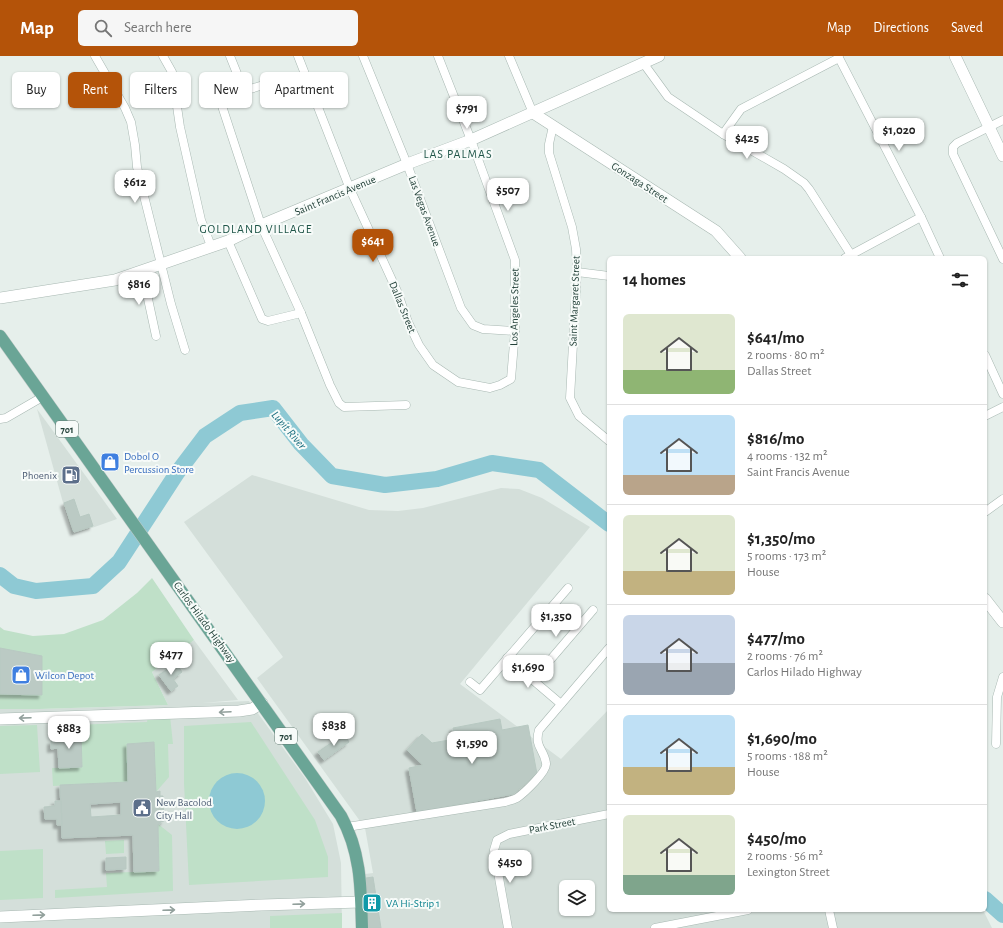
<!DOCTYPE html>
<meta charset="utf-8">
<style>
:root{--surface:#fff;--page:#f6f6f6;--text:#222;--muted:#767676;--line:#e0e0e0;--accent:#b45309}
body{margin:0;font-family:"Alegreya Sans",sans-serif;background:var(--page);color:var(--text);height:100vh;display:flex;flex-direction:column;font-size:15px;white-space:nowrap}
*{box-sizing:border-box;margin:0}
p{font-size:13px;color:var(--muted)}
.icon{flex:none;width:22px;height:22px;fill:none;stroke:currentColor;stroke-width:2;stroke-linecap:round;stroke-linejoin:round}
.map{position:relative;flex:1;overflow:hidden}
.panel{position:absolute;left:607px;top:200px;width:380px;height:656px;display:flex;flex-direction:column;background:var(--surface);border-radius:6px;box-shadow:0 1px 3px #0004}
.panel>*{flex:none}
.guide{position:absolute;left:12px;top:16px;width:380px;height:36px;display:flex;gap:8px}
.buttons{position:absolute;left:559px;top:824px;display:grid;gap:8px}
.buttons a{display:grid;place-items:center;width:36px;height:36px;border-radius:6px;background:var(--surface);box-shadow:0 1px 3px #0004;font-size:20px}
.price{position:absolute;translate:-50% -34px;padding:0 9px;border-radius:8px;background:#fff;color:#222;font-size:13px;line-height:26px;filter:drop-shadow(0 1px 2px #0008)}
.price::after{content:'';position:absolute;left:50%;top:24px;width:12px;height:9px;margin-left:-6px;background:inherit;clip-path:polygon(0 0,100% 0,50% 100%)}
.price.current{background:var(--accent);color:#fff}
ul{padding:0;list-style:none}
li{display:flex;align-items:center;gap:12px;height:100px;padding:0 16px}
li+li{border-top:1px solid var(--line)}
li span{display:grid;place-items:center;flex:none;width:112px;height:80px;border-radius:6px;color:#555}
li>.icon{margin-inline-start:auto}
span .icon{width:48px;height:48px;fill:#fffc;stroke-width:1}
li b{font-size:17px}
h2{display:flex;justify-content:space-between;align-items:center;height:48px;padding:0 16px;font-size:17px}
.chip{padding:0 14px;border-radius:6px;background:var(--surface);box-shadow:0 1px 3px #0004;font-size:14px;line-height:36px}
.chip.current{background:var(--accent);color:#fff}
header{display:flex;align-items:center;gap:24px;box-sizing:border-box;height:56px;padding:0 20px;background:var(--accent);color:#fff}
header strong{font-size:19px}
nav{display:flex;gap:22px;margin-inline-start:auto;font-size:14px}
.search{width:280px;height:36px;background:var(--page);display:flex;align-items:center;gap:10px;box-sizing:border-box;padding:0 14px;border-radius:6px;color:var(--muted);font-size:15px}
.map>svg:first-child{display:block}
</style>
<header>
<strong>Map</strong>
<div class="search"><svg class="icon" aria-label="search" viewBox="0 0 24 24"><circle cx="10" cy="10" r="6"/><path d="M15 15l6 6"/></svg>Search here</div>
<nav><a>Map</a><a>Directions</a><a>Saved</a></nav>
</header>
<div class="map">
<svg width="1003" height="872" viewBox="0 0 1003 872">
<defs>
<filter id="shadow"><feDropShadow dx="-3.5" dy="3.5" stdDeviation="1" flood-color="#0004"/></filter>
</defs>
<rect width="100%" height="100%" fill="#e6efeb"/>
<g fill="#d4dfda" fill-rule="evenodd">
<polygon points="37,353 117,463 72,479"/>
<path d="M252,419L369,454L398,455L423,452L501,432L519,433L542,442L590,471L460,628L561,703L609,653V854H983L992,872H367L365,818L373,817L365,772L257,622L283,601L184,466ZM566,831H588V853H566Z"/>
<polygon points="194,584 238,644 202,647 249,645 305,722 333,768 341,807 342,872 0,872 0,653 39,653 168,649 152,616"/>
</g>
<g fill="#bfe0c8">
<polygon points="152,522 194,584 152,616 168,649 39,653 0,653 0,571 4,574 33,580 64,578 103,564 137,537"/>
<polygon points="170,660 173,688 168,688 169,721 156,736 154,687 127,688 128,726 53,730 52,712 82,711 81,677 51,677 50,668 51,666 75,664 76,669 147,666 148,661"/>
<polygon points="251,666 315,764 328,801 328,821 189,829 184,727 184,670"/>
<polygon points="37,669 40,716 0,718 0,670"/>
<polygon points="158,768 172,779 173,835 55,842 55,834 107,831 106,817 159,815"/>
<polygon points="124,784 124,797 106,798 105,785"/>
<polygon points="43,793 43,842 0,844 0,795"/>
<polygon points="342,857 342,872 270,872 270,860"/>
</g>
<circle fill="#8ec9d4" cx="237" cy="745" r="28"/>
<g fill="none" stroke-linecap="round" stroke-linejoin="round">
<g stroke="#8ec9d4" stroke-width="16">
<polyline points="0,519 14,530 36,535 93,530 119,506 177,417 205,380 240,357 273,352 301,388 332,420 385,429 437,423 492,407 539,414 609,468"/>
<polyline points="985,843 1003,859"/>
</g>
</g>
<g fill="#bbcac4" stroke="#b8c9c2" fill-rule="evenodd" filter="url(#shadow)">
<polygon points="74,443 80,461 89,458 93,470 74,476 64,447"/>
<polygon points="0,592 42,600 42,639 0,638"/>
<polygon points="176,607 182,616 173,623 178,630 171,635 159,619"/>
<polygon points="500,663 502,674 528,669 537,718 513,738 417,756 409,712 423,709 407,694 422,678 432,687 455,683 453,672"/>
<polygon points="81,676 82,711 59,712 58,692 51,693 51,685 58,685 57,677"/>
<polygon points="344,678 349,686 324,704 318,696"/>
<path d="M154,686L156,736L160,735V740H163L164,765L160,766V768H158L159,815L134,816L133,779L62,782L60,729L128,726L127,688ZM121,746V759L91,761L90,748Z"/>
<polygon points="55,745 61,745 62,769 57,769 57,763 45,763 44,751 55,750"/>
<polygon points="126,801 126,813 106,814 106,802"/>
<polygon points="373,821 381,872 369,872 366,822"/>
</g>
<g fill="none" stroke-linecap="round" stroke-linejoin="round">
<g stroke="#a8b8b2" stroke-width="9">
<g id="minor">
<polyline points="95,0 125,52 131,66 135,89 137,111 144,140 171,248 185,294"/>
<polyline points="163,0 172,16 180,71 201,164 211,190"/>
<polyline points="230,0 244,35 221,47 261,169 301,257 330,329 339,347 344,351 406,349"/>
<polyline points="298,0 350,133 397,235 408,266 419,289 433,309 458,326 490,332 500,329 511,323 515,275 515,204 471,84 438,0"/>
<polyline points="363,0 407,108 461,252 473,269 483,273 515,275"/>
<polyline points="509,0 533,57"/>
<polyline points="838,0 921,161 940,202"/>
<polyline points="644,8 668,41 723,78 784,113 804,127 809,133 853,202"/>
<polyline points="244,35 276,25"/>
<polyline points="1003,64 957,87 953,91 953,98 1003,203"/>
<polyline points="553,70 549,88 549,97 572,171 576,193 577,216 570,342 579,360 609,385"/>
<polyline points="723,78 741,53 839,2"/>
<polyline points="228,185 262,263 268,265 301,257"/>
<polyline points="845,202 921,161"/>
<polyline points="142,215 156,280"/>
<polyline points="577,216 609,220"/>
<polyline points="985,299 1003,338"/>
<polyline points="985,360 1003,351"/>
<polyline points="0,363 6,362 44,340"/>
<polyline points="985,456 1003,443"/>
<polyline points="507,602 561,648"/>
<polyline points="533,624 593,554"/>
<polyline points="470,626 480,634 568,532"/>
<polyline points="996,688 997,641 1003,621"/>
<path d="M347,771L505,746C509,745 513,744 517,742C524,737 548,715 546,707C544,693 534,691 539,674L609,592"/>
<polyline points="829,854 833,872"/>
<polyline points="508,872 494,794 497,784 509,778 609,758"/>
<polyline points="655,872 748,854"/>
</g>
</g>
<g stroke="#a8b8b2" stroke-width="12">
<g id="tertiary">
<polyline points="955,0 1003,100"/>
<polyline points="533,57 716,175 740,202"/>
<polyline points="0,242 115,224 228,185 261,169 407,108 471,84 659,0"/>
<polyline points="985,543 1003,566"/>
<polyline points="0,663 239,655 252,653 262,647"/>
<polyline points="0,861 262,849 361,846"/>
</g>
</g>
<g stroke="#c2cac8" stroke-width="13">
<path id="primary" d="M0,280L341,760C361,796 361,832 362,872"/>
</g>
<use href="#minor" stroke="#fff" stroke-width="8"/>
<use href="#tertiary" stroke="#fff" stroke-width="11"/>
<use href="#primary" stroke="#6aa596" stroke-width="12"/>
</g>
<defs><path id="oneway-shaft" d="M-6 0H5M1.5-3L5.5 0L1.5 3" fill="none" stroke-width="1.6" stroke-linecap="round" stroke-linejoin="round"/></defs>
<g stroke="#92a09c">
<use href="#oneway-shaft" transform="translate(225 656) rotate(177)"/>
<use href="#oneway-shaft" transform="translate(25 662) rotate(178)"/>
<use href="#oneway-shaft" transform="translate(299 848) rotate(-2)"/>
<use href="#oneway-shaft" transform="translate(169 854) rotate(-2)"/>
<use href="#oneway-shaft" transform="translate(39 859) rotate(-2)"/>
</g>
<defs>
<g id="shop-square" transform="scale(1)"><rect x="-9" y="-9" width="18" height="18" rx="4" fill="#3f7fe0" stroke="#f7fbf9"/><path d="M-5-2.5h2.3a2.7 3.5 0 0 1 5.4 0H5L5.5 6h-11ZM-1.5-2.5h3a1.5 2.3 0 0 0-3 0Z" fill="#fff"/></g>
<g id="fuel-square" transform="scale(1)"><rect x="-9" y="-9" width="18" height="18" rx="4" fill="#5c6f8a" stroke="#f7fbf9"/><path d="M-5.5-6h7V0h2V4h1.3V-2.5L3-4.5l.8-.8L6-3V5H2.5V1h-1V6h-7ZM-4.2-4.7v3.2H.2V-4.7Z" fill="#fff"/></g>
<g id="civic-square" transform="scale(1)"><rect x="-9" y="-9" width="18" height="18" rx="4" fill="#5c6f8a" stroke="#f7fbf9"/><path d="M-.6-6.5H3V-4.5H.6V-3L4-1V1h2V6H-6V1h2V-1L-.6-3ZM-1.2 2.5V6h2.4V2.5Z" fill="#fff"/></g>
<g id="building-square" transform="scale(1)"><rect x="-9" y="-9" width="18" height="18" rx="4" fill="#0f9aa8" stroke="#f7fbf9"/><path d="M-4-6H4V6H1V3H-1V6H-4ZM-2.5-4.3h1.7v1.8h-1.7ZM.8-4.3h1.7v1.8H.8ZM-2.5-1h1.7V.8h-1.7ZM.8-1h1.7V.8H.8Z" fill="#fff"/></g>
</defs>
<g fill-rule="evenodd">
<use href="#shop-square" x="110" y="406"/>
<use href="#fuel-square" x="71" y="419"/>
<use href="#shop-square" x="21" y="619"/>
<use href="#civic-square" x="142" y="752"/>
<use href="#building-square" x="372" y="847"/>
</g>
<g text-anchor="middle" stroke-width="4" stroke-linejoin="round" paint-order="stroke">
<g fill="#f7fbf9" stroke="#637a73" stroke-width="1">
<rect x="56" y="365" width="22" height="16" rx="3"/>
<rect x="275" y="672" width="22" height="16" rx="3"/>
</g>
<g font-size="10" font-weight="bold" fill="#24423a">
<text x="67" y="377">701</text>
<text x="286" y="684">701</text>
</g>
<g font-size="11" fill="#24423a" stroke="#f7fbf9">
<text transform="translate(640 126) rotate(33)" y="4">Gonzaga Street</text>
<text transform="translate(335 139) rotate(-23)" y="4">Saint Francis Avenue</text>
<text transform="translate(425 155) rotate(70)" y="4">Las Vegas Avenue</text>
<text transform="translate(574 245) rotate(-88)" y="4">Saint Margaret Street</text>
<text transform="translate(403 251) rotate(68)" y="4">Dallas Street</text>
<text transform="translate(514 251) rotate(-89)" y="4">Los Angeles Street</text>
<text transform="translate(205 566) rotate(54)" y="4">Carlos Hilado Highway</text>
<text transform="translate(552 769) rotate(-11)" y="4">Park Street</text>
</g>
<g font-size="11" fill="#366cbe" stroke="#f7fbf9" text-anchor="start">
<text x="124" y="404">Dobol O<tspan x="124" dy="13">Percussion Store</tspan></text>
<text x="35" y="623">Wilcon Depot</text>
</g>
<g font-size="11" fill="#4e5e75" stroke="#f7fbf9" text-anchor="end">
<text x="57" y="423">Phoenix</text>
<text x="156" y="750" text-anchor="start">New Bacolod<tspan x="156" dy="13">City Hall</tspan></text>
</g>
<g font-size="11" fill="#0d838f" stroke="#f7fbf9" text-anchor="start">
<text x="386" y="851">VA Hi-Strip 1</text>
</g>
<g font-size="12" letter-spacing="1" fill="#1f5548" stroke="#f7fbf9">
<text x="458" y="102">LAS PALMAS</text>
<text x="256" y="177">GOLDLAND VILLAGE</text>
</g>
<g font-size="12" font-style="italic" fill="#1c6f80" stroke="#f7fbf9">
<text transform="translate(289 374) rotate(49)" y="4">Lupit River</text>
</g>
</g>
</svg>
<div class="buttons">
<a><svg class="icon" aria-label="layers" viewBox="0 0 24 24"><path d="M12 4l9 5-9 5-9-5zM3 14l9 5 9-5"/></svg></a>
</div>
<b class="price" style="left:467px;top:74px">$791</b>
<b class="price" style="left:899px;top:96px">$1,020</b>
<b class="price" style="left:747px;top:104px">$425</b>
<b class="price" style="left:135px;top:148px">$612</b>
<b class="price" style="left:508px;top:156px">$507</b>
<b class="price current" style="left:373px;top:207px">$641</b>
<b class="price" style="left:139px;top:250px">$816</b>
<b class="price" style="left:556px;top:582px">$1,350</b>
<b class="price" style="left:171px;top:620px">$477</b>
<b class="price" style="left:528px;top:633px">$1,690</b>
<b class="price" style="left:334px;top:691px">$838</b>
<b class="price" style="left:69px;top:694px">$883</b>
<b class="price" style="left:472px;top:709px">$1,590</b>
<b class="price" style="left:510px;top:828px">$450</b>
<div class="guide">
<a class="chip">Buy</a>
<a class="chip current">Rent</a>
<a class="chip">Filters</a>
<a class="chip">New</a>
<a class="chip">Apartment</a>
</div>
<section class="panel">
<h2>14 homes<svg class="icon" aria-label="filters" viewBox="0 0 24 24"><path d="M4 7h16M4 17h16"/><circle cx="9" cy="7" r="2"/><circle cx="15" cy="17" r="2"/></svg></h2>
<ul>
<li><span style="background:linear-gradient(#dfe7d0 70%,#8fb573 0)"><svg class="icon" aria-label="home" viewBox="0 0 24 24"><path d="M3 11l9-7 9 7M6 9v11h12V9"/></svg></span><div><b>$641/mo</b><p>2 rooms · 80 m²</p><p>Dallas Street</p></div></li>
<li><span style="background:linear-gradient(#bfe0f5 75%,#b9a48a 0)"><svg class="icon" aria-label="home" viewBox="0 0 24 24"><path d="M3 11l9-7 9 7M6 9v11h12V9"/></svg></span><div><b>$816/mo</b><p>4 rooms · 132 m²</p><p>Saint Francis Avenue</p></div></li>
<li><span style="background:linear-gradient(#dfe7d0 70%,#c2b280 0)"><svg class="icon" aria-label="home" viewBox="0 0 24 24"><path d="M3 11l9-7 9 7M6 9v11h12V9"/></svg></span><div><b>$1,350/mo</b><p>5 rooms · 173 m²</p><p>House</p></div></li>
<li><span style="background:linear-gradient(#c9d6e8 60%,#9aa5b1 0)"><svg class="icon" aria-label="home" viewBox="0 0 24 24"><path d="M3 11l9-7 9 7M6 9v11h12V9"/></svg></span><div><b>$477/mo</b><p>2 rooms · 76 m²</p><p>Carlos Hilado Highway</p></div></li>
<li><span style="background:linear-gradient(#bfe0f5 65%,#c2b280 0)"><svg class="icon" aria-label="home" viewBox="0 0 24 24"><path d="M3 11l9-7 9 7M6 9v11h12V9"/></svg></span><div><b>$1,690/mo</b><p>5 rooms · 188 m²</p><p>House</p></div></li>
<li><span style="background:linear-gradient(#dfe7d0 75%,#7fa58c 0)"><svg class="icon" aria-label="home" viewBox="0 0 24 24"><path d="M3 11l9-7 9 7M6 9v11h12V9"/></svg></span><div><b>$450/mo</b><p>2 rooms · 56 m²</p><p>Lexington Street</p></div></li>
</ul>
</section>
</div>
